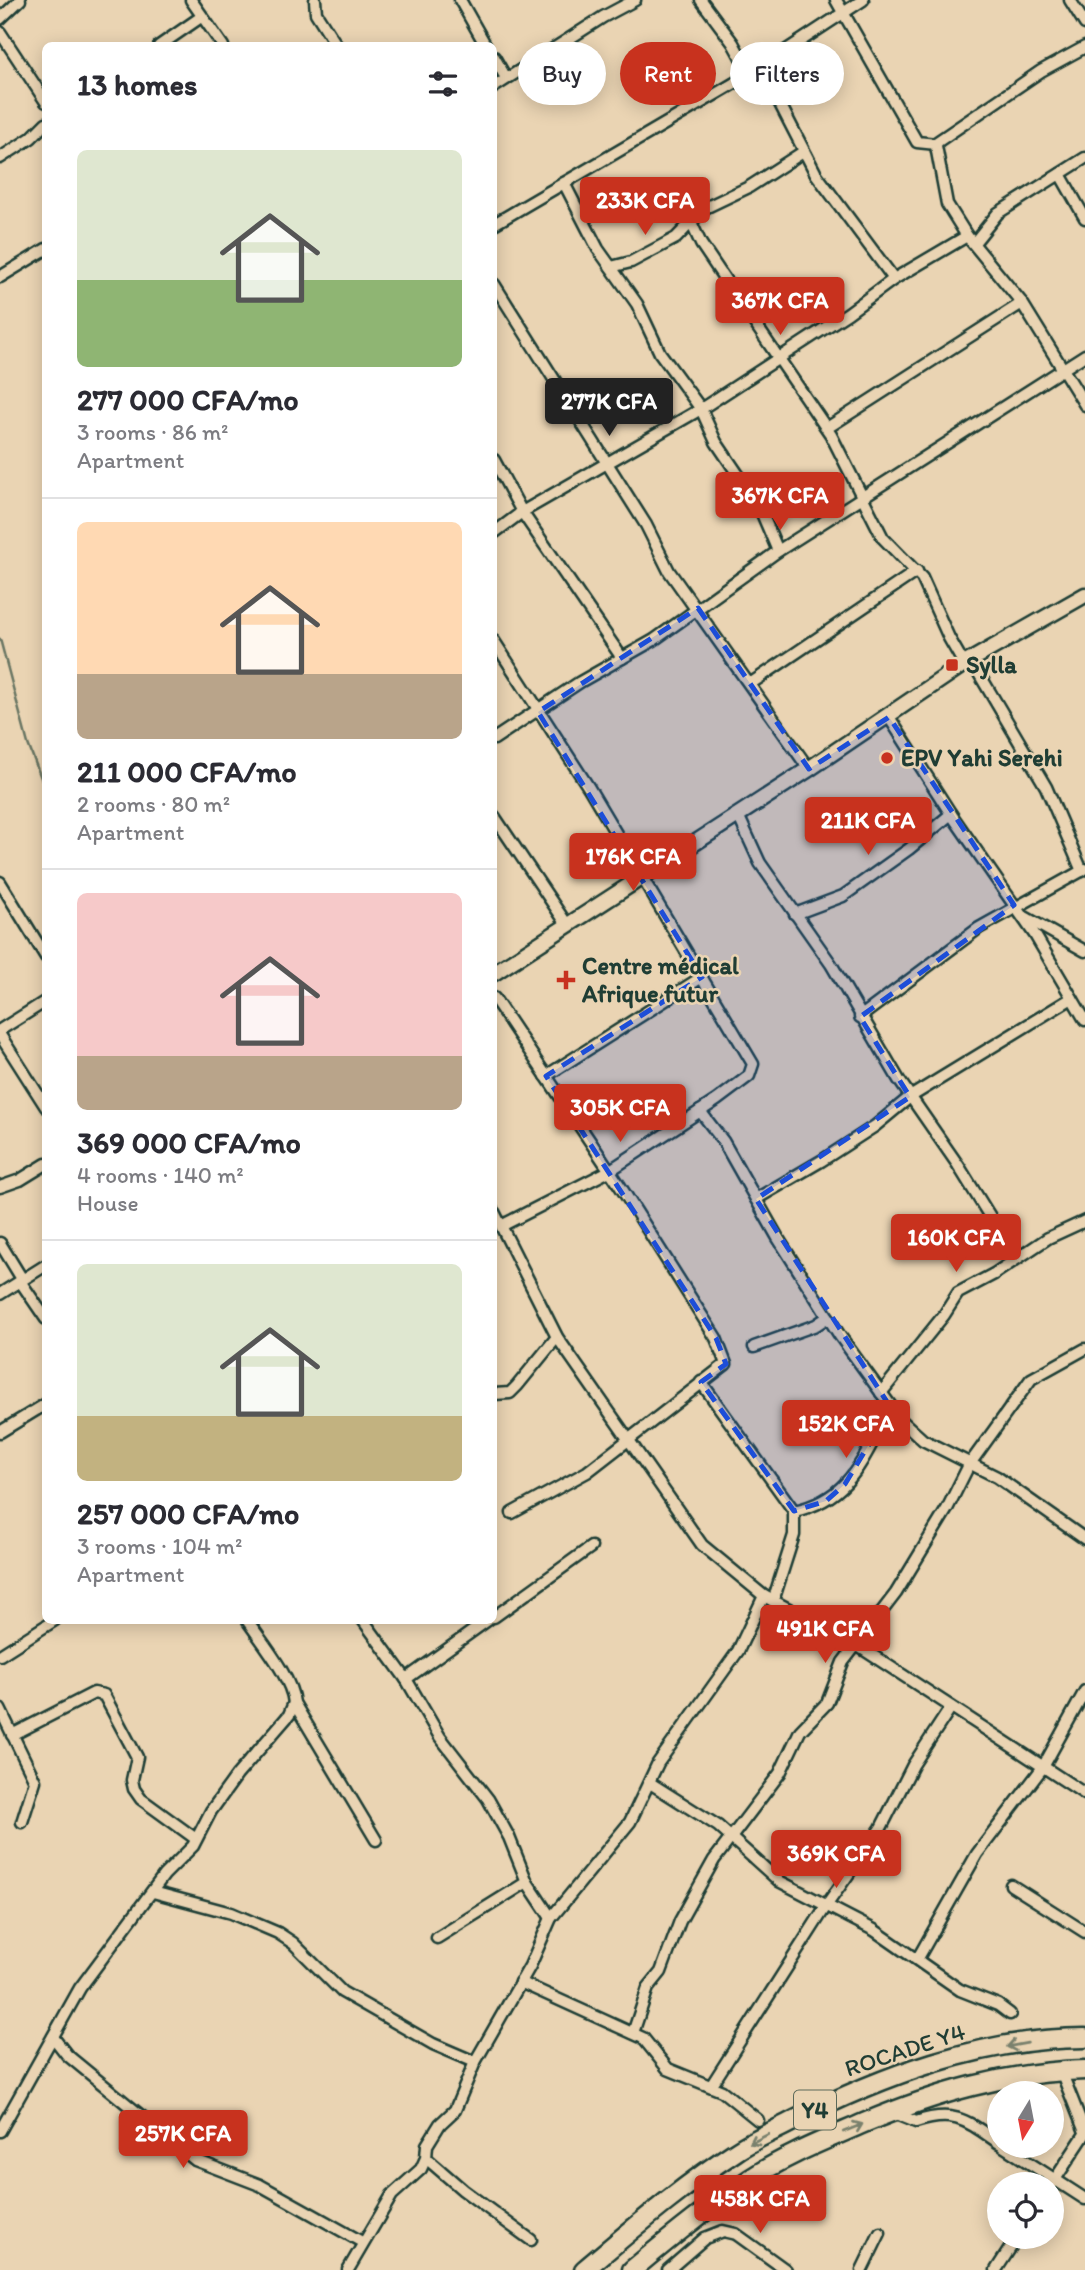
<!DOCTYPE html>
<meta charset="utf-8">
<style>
:root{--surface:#fff;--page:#f7f7f7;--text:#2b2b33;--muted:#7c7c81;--line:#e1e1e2;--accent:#c8321e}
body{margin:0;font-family:Itim,sans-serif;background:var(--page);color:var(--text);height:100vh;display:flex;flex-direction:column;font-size:26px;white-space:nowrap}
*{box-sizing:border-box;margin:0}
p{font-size:23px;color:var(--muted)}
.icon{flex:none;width:38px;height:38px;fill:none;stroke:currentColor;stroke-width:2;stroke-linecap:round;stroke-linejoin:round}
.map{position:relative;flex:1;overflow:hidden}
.details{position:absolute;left:42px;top:42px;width:455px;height:1582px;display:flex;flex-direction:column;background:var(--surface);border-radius:10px;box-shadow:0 4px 18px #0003}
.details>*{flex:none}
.guide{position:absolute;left:518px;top:42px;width:462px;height:63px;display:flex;gap:14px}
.needle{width:46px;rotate:190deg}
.tools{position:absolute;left:987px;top:2081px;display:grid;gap:14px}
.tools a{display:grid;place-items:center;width:77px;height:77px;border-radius:50%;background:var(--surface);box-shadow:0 4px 18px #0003;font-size:35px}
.price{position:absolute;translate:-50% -60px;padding:0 16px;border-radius:7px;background:var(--accent);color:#fff;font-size:23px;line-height:46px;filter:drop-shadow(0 2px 4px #0008)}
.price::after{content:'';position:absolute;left:50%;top:42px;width:21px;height:16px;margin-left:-10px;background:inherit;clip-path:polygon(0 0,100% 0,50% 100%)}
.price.active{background:#222;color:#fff}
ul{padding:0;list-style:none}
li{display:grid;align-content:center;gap:14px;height:371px;padding:0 35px}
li+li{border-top:2px solid var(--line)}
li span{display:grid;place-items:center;height:217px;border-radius:10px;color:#555}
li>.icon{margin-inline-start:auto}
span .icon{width:126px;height:126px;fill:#fffc;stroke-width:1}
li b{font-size:30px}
h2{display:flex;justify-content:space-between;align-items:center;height:84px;padding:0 35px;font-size:30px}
.chip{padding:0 24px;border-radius:32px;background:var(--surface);box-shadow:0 4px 18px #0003;font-size:24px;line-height:63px}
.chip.active{background:var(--accent);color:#fff}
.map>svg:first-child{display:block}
</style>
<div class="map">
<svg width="1085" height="2270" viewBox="0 0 1085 2270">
<rect width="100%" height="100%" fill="#ead4b3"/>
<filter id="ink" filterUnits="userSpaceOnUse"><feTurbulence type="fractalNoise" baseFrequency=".0143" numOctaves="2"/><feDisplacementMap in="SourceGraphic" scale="14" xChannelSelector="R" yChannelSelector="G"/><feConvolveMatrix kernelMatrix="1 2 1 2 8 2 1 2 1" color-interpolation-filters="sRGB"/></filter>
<g filter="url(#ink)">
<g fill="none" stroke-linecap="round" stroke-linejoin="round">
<polyline stroke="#687462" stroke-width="2.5" points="0,639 28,744 46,791"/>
<g stroke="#1f3d34" stroke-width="15">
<g id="street">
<polyline points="191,0 223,46"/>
<polyline points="315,0 316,13 337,46"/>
<polyline points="460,0 486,46"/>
<polyline points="701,0 733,43 750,74"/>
<polyline points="836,0 917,142 936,144"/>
<polyline points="1070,0 1085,24"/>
<polyline points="0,19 20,0"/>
<polyline points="0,32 46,102"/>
<polyline points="159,46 201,17"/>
<polyline points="1085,47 1041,71 937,142 936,146 947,204 967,236 1022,303 1085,405"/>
<polyline points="494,57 506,78"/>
<polyline points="761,67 816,174 894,279"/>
<polyline points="494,87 603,17 635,0"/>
<polyline points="0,158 31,138 46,123"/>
<polyline points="1060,174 1085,218"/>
<polyline points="564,183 598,249 637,304 660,353 701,409 716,442 758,504 778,551"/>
<polyline points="691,222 701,244 728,284 831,435 883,538 922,578 949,638 964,664"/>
<polyline points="494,224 750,74 863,0"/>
<polyline points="974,243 998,213 1085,158"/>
<polyline points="611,267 631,262 676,238 705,208 749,187 803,152"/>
<polyline points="0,277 46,249"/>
<polyline points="494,284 646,525 669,571 809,769"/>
<polyline points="827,428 1022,303"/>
<polyline points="494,460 522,512 622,658"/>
<polyline points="494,533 522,512 701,409 848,313 894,279 967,236"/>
<polyline points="494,641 589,788 753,1064 749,1076 717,1100 609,1171 503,1225"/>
<polyline points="971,660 1046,787 1082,871"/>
<polyline points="750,684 917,571"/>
<polyline points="889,717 951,814 1035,935 1085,1020"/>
<polyline points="494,739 580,682 654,640 778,551 1085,355"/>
<polyline points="738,815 760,863 831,964 899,1080 958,1165 1015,1257"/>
<polyline points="494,816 566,923"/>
<polyline points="0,882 46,957"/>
<polyline points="795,914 843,896 909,849 951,814"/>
<polyline points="1025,917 1085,951"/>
<polyline points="494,998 620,1186 716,1338 726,1364 587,1472 512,1513"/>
<polyline points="860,1017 979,928 1085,869"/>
<polyline points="0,1030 46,1001"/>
<polyline points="0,1035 46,1107"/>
<polyline points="546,1076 702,977"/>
<polyline points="700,1111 723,1141 778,1238 840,1336 901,1420 923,1440 997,1477 1085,1539"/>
<polyline points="0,1187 20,1180 46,1164"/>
<polyline points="756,1199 821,1161 875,1126 910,1097 1072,998"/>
<polyline points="494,1212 557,1337 702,1545 764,1596 855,1644 1085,1794"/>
<polyline points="0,1243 22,1279"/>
<polyline points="20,1281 46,1319"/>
<polyline points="0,1294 46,1265"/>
<polyline points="754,1347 816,1325 828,1317"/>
<polyline points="701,1382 794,1511 794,1535 773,1601"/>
<polyline points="881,1393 944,1315 958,1293 994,1274 1048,1238 1085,1221"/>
<polyline points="494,1394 510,1393 517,1386 557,1337"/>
<polyline points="0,1432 46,1404"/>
<path d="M794,1511C853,1499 864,1454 891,1408"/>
<polyline points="494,1617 591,1547"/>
<path d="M247,1620C262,1642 292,1678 294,1703L376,1840"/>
<polyline points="363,1620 406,1679 440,1737 488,1799 509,1837 527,1882 551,1918"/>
<polyline points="0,1655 55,1620"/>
<polyline points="406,1679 488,1620"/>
<polyline points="0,1709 35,1781 22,1822"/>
<polyline points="12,1735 94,1693 104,1695 137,1757 132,1780 134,1789 141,1799 196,1839"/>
<polyline points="650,1783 718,1826 779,1881 874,1930 960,1990 998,2005 1010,2014"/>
<polyline points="1011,1885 1085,1932"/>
<polyline points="153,1892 231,1913 278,1933 293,1943 342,1992 433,2044 475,2062"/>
<polyline points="437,1938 527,1882"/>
<polyline points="918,1958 977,1854 1043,1767 1085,1691"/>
<polyline points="520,1982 643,2038 668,2069 722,2091 758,2120"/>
<polyline points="633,2033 648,1988 661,1972 680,1921 714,1860 780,1773 800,1731 827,1703 843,1662 896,1593 947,1509 969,1465 1031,1379 1085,1349"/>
<polyline points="53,2037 67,2055 195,2160 260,2185 362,2242"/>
<polyline points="1061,2071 1085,2132"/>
<polyline points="711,2086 828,1903 881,1828 913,1765 951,1707"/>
<path d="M891,2112L916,2122C955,2109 967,2121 999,2143"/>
<polyline points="0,2131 80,1988 164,1875 193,1846 211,1811 237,1775 289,1715 294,1703"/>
<polyline points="1003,2146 1085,2199"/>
<polyline points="426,2158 463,2190 531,2240"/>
<polyline points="1052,2184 1085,2134"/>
<polyline points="348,2270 392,2195 421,2169 426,2158 427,2145 440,2124 455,2110 475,2062 530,1966 551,1918 630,1822 658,1763 738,1651 764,1596"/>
<polyline points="668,2270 705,2238 723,2231 736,2234 786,2270"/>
<polyline points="862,2270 880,2233"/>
<polyline points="996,2270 1018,2236"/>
</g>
</g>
<g stroke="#1f3d34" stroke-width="19">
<polyline id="secondary" points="494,973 809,769 964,664 1085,595"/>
</g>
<g stroke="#1f3d34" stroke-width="23">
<g id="highway">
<path d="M584,2270C633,2229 681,2187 735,2152C752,2140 772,2132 791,2122C881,2076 982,2038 1085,2038"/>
<path d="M632,2270C670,2238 708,2207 750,2179C786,2155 825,2140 864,2123C936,2093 1007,2072 1085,2070"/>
</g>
</g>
<use href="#street" stroke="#ead4b3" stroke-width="10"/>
<use href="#secondary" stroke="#ead4b3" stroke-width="14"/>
<use href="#highway" stroke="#ead4b3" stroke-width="18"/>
</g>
<defs><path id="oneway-shaft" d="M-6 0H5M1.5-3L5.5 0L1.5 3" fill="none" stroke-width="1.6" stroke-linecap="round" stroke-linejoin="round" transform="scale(1.75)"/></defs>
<g stroke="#7a816d">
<use href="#oneway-shaft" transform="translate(1017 2045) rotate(170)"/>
<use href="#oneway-shaft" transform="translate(853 2128) rotate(-22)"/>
<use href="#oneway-shaft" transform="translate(759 2139) rotate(153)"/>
</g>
</g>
<path fill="#1d4ed8" fill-opacity="0.2" stroke="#1d4ed8" stroke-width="5" stroke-dasharray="14 9" stroke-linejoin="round" d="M698,608L809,769L889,717L1014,905L860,1017L910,1097L756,1199L891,1408L845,1484L826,1501L794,1511L701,1382L726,1364L716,1338L546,1076L702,977L538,712Z"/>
<g fill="#c8321e" stroke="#ead4b3" stroke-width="2.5">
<rect x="945" y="658" width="14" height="14" rx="3.5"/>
<circle cx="887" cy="758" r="7"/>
<path d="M562.5 969.5h7v7h7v7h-7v7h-7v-7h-7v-7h7z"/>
</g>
<g text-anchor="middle" stroke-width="5" stroke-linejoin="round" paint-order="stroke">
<rect fill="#ead4b3" stroke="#5c6a5a" stroke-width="2" x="794" y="2090.5" width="42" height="39" rx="5"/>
<g font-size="23" font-weight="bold" fill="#1f3d34">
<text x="815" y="2118">Y4</text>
</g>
<g font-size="24" font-weight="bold" fill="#1f3d34" stroke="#ead4b3" text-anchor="start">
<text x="966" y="673">Sylla</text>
<text x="901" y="766">EPV Yahi Serehi</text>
<text x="582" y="974">Centre médical<tspan x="582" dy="28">Afrique futur</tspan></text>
</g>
<g font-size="24" fill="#1f3d34" stroke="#ead4b3">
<text transform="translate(905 2050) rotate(-18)" y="8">ROCADE Y4</text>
</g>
</g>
</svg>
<div class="tools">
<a><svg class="needle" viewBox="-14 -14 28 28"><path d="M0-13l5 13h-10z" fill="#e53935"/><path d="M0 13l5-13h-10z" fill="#7c7c81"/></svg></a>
<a><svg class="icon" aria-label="locate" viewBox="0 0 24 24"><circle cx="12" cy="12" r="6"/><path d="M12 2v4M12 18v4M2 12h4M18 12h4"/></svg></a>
</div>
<b class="price" style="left:645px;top:237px">233K CFA</b>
<b class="price" style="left:780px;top:337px">367K CFA</b>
<b class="price active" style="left:609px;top:438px">277K CFA</b>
<b class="price" style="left:780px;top:532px">367K CFA</b>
<b class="price" style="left:868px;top:857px">211K CFA</b>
<b class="price" style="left:633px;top:893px">176K CFA</b>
<b class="price" style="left:620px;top:1144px">305K CFA</b>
<b class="price" style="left:956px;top:1274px">160K CFA</b>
<b class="price" style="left:846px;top:1460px">152K CFA</b>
<b class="price" style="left:825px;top:1665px">491K CFA</b>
<b class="price" style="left:836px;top:1890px">369K CFA</b>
<b class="price" style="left:183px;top:2170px">257K CFA</b>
<b class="price" style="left:760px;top:2235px">458K CFA</b>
<div class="guide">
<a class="chip">Buy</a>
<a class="chip active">Rent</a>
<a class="chip">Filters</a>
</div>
<section class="details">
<h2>13 homes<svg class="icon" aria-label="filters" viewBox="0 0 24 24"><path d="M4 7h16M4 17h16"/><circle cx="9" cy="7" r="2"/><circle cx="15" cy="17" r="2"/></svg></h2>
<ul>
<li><span style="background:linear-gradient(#dfe7d0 60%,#8fb573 0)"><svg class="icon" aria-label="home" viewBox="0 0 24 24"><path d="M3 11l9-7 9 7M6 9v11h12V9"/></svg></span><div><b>277 000 CFA/mo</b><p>3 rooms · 86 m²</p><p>Apartment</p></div></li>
<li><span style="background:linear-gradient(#ffd9b3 70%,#b9a48a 0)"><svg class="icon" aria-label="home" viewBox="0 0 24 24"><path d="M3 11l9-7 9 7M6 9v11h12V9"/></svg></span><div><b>211 000 CFA/mo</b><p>2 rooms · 80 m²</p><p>Apartment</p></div></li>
<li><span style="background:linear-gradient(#f6c9c9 75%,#b9a48a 0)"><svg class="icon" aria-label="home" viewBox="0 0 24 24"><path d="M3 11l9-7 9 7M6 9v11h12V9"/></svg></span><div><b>369 000 CFA/mo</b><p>4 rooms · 140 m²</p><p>House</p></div></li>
<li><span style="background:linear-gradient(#dfe7d0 70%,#c2b280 0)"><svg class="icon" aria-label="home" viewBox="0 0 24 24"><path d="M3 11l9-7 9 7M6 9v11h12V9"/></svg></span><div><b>257 000 CFA/mo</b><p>3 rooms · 104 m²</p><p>Apartment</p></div></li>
</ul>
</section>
</div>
